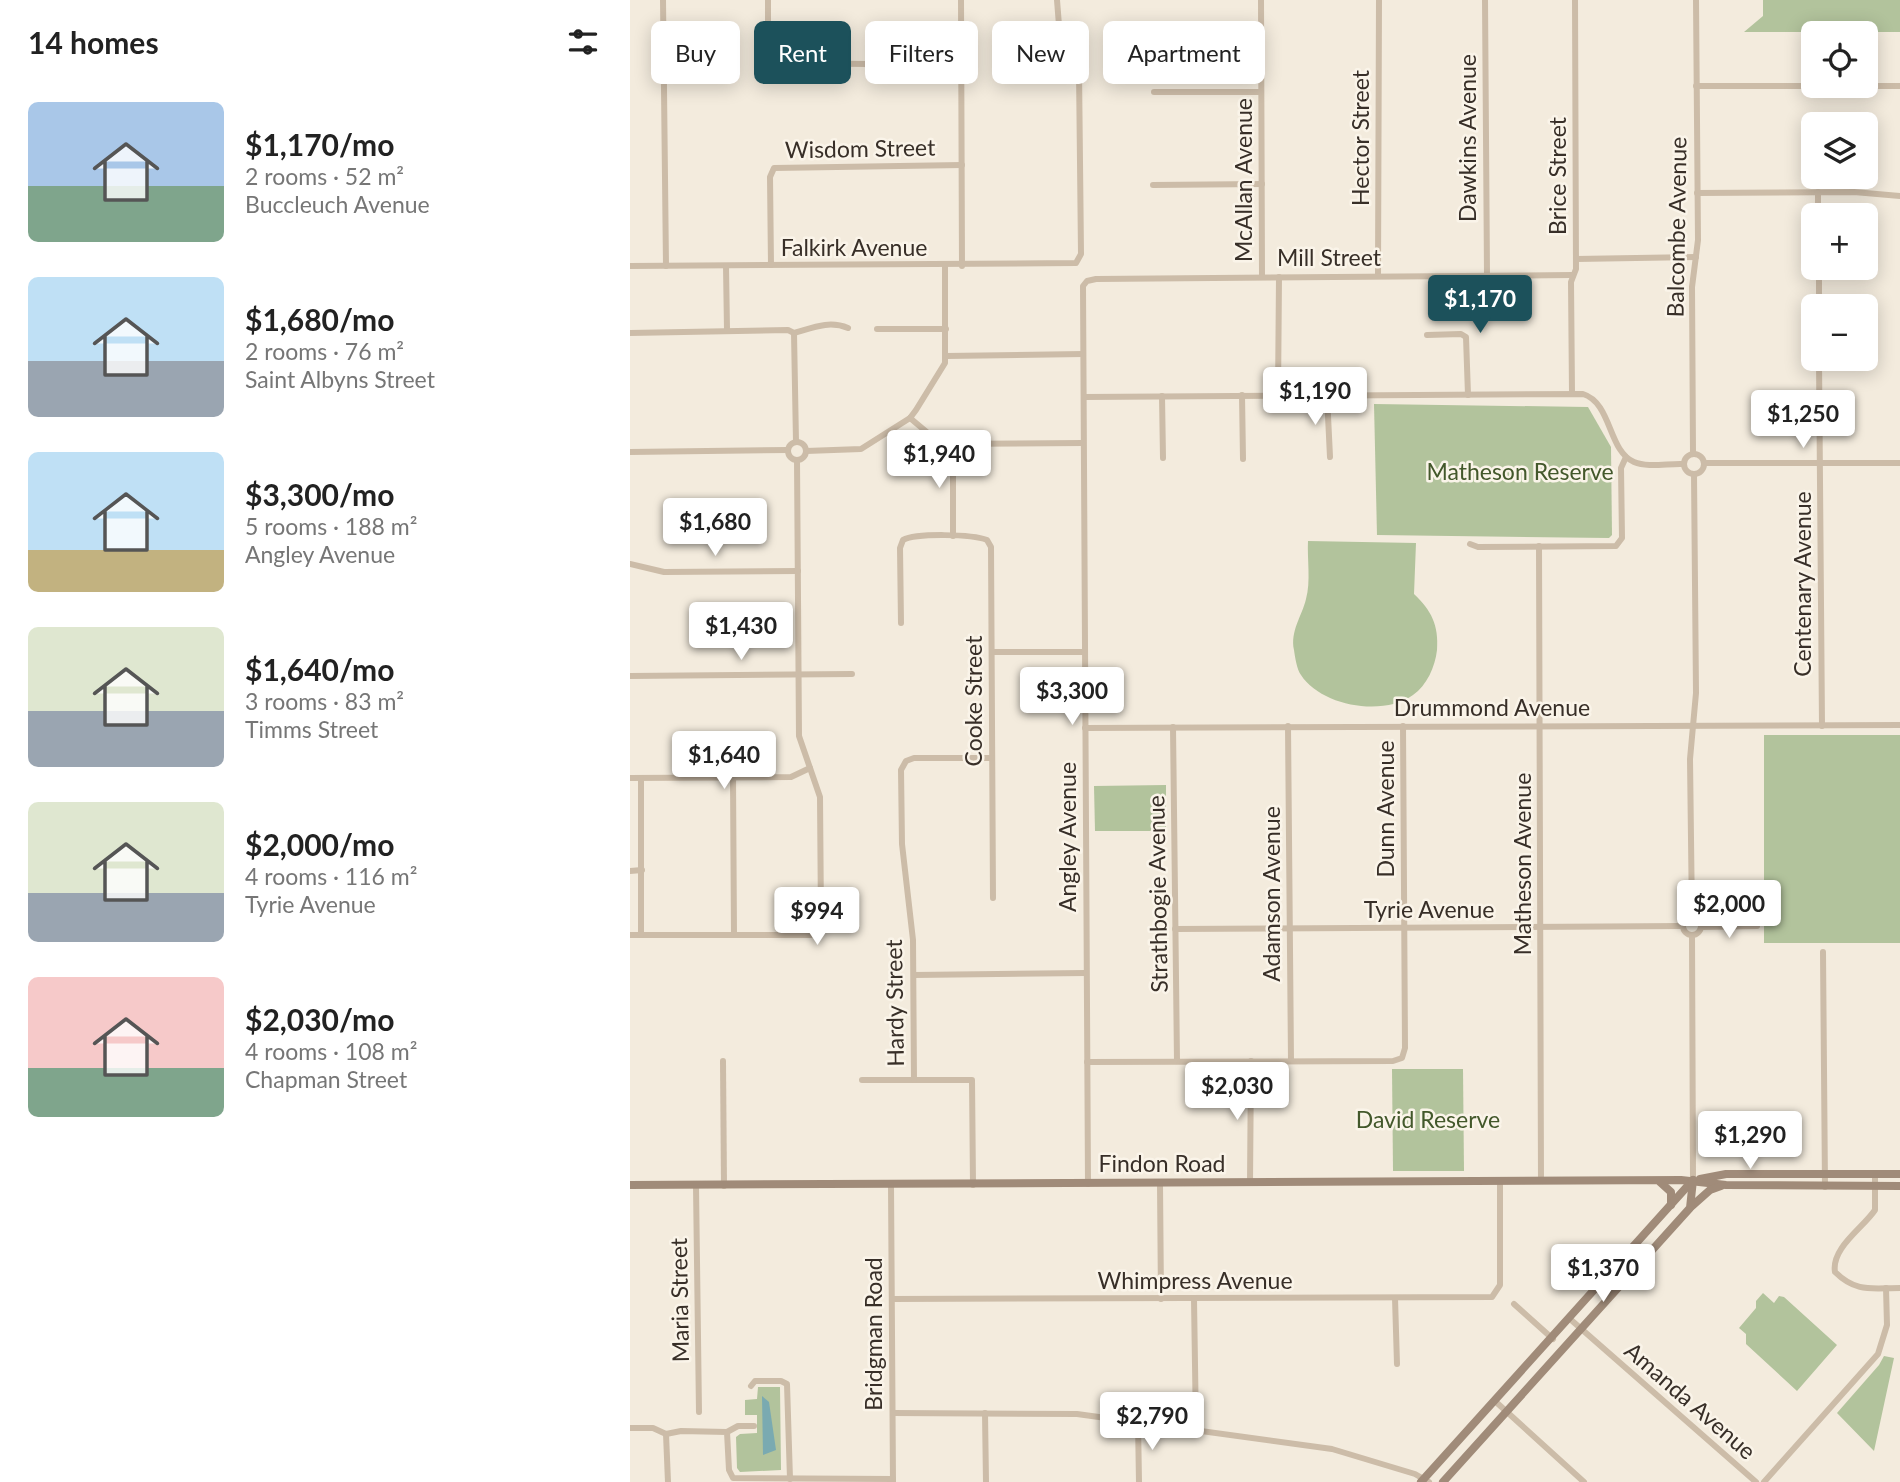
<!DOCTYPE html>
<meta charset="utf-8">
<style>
:root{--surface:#fff;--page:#f6f6f6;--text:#222;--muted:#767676;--accent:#1c515b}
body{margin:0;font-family:Lato,sans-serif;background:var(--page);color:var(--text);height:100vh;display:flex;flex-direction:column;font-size:26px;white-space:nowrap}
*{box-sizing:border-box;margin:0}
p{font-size:23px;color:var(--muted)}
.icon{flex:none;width:38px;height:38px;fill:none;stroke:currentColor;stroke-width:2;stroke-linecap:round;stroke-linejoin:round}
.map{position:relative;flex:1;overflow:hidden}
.panel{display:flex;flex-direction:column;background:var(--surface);width:630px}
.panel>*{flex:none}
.top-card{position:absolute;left:21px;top:21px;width:665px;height:63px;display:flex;gap:14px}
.tools{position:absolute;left:1171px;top:21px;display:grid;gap:14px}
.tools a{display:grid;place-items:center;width:77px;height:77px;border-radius:10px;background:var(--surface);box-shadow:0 4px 18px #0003;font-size:35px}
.price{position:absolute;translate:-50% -60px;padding:0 16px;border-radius:7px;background:#fff;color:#222;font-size:23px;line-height:46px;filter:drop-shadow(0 2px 4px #0008)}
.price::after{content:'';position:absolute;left:50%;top:42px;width:21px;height:16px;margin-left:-10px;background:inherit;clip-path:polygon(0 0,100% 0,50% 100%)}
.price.on{background:var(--accent);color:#fff}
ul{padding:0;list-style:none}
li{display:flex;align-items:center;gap:21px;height:175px;padding:0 28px}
li span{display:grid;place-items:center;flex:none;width:196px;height:140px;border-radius:10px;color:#555}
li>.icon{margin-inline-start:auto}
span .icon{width:84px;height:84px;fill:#fffc;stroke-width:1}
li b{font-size:30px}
h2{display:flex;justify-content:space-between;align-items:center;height:84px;padding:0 28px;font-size:30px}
.chip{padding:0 24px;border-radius:10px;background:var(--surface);box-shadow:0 4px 18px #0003;font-size:24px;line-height:63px}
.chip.on{background:var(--accent);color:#fff}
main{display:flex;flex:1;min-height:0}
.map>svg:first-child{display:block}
</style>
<main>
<section class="panel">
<h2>14 homes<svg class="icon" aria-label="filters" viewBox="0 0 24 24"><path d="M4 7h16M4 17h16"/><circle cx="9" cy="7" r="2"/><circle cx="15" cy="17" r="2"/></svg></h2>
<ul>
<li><span style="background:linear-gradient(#a9c7e8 60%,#7fa58c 0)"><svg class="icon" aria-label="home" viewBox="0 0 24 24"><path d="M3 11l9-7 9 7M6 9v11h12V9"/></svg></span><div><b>$1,170/mo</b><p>2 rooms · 52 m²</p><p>Buccleuch Avenue</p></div></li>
<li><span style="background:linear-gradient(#bfe0f5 60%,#9aa5b1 0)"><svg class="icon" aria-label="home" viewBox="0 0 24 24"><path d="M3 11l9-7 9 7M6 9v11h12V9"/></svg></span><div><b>$1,680/mo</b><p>2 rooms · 76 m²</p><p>Saint Albyns Street</p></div></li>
<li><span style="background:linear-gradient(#bfe0f5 70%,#c2b280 0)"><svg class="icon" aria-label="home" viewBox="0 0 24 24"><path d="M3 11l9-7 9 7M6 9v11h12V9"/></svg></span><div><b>$3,300/mo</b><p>5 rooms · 188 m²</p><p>Angley Avenue</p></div></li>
<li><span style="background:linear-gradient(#dfe7d0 60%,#9aa5b1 0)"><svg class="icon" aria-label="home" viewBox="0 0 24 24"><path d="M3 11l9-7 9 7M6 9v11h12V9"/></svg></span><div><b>$1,640/mo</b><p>3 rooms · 83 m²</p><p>Timms Street</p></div></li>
<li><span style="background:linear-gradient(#dfe7d0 65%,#9aa5b1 0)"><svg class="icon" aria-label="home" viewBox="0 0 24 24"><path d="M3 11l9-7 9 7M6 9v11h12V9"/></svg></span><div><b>$2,000/mo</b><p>4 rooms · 116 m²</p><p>Tyrie Avenue</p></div></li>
<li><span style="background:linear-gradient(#f6c9c9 65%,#7fa58c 0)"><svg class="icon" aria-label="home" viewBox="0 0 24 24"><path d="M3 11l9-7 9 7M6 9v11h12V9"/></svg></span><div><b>$2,030/mo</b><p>4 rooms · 108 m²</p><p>Chapman Street</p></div></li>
</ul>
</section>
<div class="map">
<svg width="1270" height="1482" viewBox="0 0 1270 1482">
<rect width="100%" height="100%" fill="#f3ebdd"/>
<g fill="#b2c39c">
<polygon points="1133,0 1270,0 1270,32 1114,32 1133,16"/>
<polygon points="744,404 958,407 981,447 982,535 979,538 747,535"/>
<path d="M678,541L786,543L784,594C801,610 809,625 807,650C805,667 797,685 783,695C753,717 691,706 671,675C667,670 665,657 664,650C660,631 672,616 676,599C681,582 677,558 678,541Z"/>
<rect x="1134" y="735" width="136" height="208"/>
<polygon points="536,785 536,831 465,831 464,786"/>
<polygon points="762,1069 833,1069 834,1171 763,1171"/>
<polygon points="1133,1293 1144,1303 1149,1296 1154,1297 1207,1345 1167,1391 1116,1344 1116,1334 1109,1328 1126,1308 1126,1301"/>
<polygon points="1254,1356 1264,1358 1244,1451 1207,1413 1249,1365"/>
<polygon points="128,1387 150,1387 151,1470 110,1472 107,1468 106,1437 110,1434 127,1433 127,1415 115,1415 115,1400 127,1399"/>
</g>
<polygon fill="#7aaab1" points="132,1396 139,1402 146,1450 133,1455"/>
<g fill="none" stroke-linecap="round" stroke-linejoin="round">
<g stroke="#ccbca8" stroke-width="6">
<polyline points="33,0 36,266"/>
<polyline points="138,0 138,56 143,63 332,65"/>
<polyline points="331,0 332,266"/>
<polyline points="631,0 632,276"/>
<polyline points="855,0 857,275"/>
<polyline points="1066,86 1223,86"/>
<polyline points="1236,86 1270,86"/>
<polyline points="524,92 631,92"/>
<polyline points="523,185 632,184"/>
<polyline points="1188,192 1188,215"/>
<polyline points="1067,193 1224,192 1270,196"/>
<polyline points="946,259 1066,257"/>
<polyline points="141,265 140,177 144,168 332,165"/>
<polyline points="0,266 446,263 451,254 449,70 430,38 427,0"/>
<polyline points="96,266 97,330"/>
<polyline points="1189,268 1189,306"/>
<polyline points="748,276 749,0"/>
<polyline points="247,329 316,329"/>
<path d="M0,333L158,330L164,333C182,328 199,320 218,328"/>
<polyline points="164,333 166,442"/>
<polyline points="797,335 831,334 836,337 838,395"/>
<polyline points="316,356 453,354"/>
<polyline points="1189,359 1192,726"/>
<polyline points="942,393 941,282 946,269 945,0"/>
<polyline points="612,395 613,459"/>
<polyline points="648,395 649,277"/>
<polyline points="697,395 700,457"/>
<polyline points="532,396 533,458"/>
<path d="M454,397L953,394C982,403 978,451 1004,462C1018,468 1039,463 1054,464"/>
<polyline points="280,418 311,444 453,443"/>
<circle cx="167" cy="451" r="9"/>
<polyline points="323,444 323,536"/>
<polyline points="176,451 231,449 280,418 286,410 315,363 315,266"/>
<polyline points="0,452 158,450"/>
<circle cx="1064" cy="464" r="10"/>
<polyline points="1063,454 1062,287 1068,240 1066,0"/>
<polyline points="1074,463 1270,463"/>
<polyline points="840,544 848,547 986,546 992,538 991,468 996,457"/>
<polyline points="909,546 911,1181"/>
<polyline points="0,564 34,572 168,571"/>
<path d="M271,623L270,548L273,540C286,533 342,534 357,540L361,547L363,898"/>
<polyline points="362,652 454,652"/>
<polyline points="0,676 222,674"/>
<polyline points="658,726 661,1061"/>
<polyline points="543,727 547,1061"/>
<polyline points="455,728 1270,725"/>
<polyline points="103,777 104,935"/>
<polyline points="0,778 161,777 180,768"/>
<polyline points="0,871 12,870"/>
<polyline points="1062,917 1060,759 1066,693 1064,474"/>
<circle cx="1062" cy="926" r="9"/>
<polyline points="1071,927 1127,926"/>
<polyline points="545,929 1053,926"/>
<polyline points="0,935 181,935 189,929 191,920 190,797 169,736 167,460"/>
<polyline points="11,935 11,778"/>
<polyline points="1062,935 1063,1180"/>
<polyline points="1193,952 1195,1187"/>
<polyline points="284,975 456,973"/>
<polyline points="93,1061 94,1186"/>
<polyline points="457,1062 763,1061 772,1058 775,1048 773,726"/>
<polyline points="232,1080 342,1080 343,1185"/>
<polyline points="284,1080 283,940 272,844 271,770 276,761 284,758 362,758"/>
<path d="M1245,1174V1210C1233,1228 1201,1248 1205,1272C1226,1293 1242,1288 1270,1288"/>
<polyline points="620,1183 621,1061"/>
<polyline points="458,1184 453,286 457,281 466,279 942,275"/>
<polyline points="530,1184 531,1299"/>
<polyline points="261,1185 263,1482"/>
<polyline points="66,1186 69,1412"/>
<polyline points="765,1298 767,1364"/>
<polyline points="262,1299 862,1297 870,1285 870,1182"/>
<polyline points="564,1299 566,1430"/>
<polyline points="884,1304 923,1339"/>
<polyline points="940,1319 1126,1482"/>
<polyline points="121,1386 125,1381 151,1381 157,1384 160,1479"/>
<polyline points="866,1402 954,1482"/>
<polyline points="263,1413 447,1414 702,1449 785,1474 799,1482"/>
<polyline points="355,1413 356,1482"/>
<polyline points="508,1422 509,1482"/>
<polyline points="0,1428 23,1428 36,1434"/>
<polyline points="97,1432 108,1426 124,1426"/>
<polyline points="36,1434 51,1431 97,1432 99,1470 103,1478 263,1479"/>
<polyline points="36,1434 38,1482"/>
<polyline points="1134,1482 1248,1354 1257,1325 1256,1288"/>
</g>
<g stroke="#a08b79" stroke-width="8">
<polyline points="1070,1179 1096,1174 1270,1174"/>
<polyline points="1030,1182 1041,1192 1041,1205"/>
<polyline points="0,1185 1051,1180 1096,1185 1270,1186"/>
<polyline points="1062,1206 1080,1190 1091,1186"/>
<polyline points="791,1482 1063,1180"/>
<polyline points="813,1482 1060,1208 1063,1180"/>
</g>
</g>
<g text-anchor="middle" stroke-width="5" stroke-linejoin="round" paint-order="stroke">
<g font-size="23" fill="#382f28" stroke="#faf4e9">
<text transform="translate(731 138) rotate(-90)" y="8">Hector Street</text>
<text transform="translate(838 138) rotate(-90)" y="8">Dawkins Avenue</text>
<text transform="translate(230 149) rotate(-1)" y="8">Wisdom Street</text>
<text transform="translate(928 176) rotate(-90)" y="8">Brice Street</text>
<text transform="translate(614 180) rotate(-90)" y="8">McAllan Avenue</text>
<text transform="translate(1047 227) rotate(-89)" y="8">Balcombe Avenue</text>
<text x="224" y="256">Falkirk Avenue</text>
<text x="699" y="266">Mill Street</text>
<text transform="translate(1173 584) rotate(-90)" y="8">Centenary Avenue</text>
<text transform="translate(344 701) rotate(-90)" y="8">Cooke Street</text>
<text x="862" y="716">Drummond Avenue</text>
<text transform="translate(756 809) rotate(-90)" y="8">Dunn Avenue</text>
<text transform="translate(438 837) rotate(-90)" y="8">Angley Avenue</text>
<text transform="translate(893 864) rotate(-90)" y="8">Matheson Avenue</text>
<text transform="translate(528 894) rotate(-91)" y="8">Strathbogie Avenue</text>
<text transform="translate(642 894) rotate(-90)" y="8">Adamson Avenue</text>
<text x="799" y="918">Tyrie Avenue</text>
<text transform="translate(265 1003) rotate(-91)" y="8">Hardy Street</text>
<text x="532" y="1172">Findon Road</text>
<text x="565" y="1289">Whimpress Avenue</text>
<text transform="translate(50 1300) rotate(-91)" y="8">Maria Street</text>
<text transform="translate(244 1334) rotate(-90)" y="8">Bridgman Road</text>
<text transform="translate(1060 1401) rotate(41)" y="8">Amanda Avenue</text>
</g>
<g font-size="23" fill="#43582b" stroke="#faf4e9">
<text x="890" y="480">Matheson Reserve</text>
<text x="798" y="1128">David Reserve</text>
</g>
</g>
</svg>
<div class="tools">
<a><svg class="icon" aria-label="locate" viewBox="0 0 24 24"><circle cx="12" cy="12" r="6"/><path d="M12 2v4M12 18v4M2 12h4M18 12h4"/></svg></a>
<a><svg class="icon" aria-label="layers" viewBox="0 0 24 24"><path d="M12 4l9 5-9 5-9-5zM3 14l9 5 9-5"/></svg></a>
<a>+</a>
<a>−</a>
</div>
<b class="price on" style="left:850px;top:335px">$1,170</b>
<b class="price" style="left:685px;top:427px">$1,190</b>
<b class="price" style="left:1173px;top:450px">$1,250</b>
<b class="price" style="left:309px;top:490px">$1,940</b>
<b class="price" style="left:85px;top:558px">$1,680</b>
<b class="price" style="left:111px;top:662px">$1,430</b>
<b class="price" style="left:442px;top:727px">$3,300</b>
<b class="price" style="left:94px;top:791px">$1,640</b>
<b class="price" style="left:1099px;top:940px">$2,000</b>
<b class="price" style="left:187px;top:947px">$994</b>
<b class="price" style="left:607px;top:1122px">$2,030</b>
<b class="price" style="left:1120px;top:1171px">$1,290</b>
<b class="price" style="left:973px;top:1304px">$1,370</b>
<b class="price" style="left:522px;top:1452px">$2,790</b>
<div class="top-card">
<a class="chip">Buy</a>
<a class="chip on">Rent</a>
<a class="chip">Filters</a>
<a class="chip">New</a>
<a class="chip">Apartment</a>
</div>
</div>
</main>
